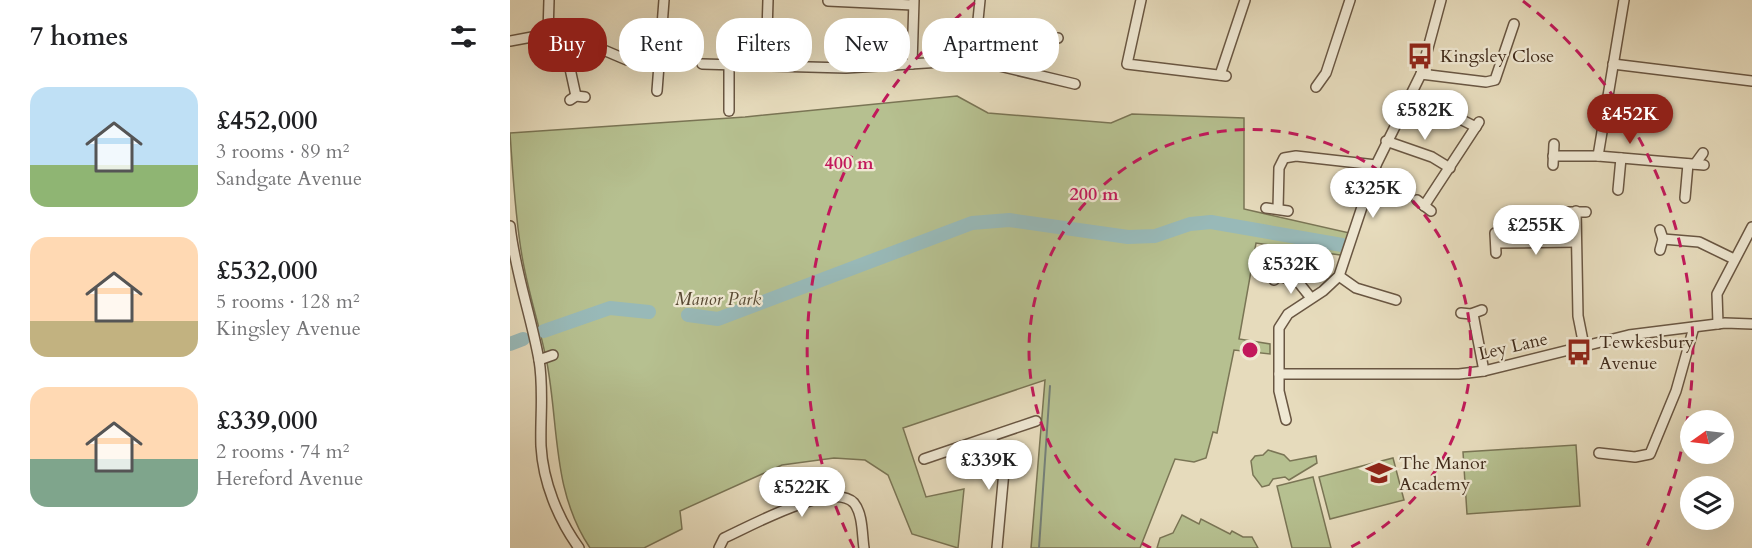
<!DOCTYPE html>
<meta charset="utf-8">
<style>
:root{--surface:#fff;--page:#f6f6f6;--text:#202124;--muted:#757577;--accent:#8f2418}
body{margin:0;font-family:Cardo,serif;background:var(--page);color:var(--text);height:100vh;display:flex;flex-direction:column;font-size:22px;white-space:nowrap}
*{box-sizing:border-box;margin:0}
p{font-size:20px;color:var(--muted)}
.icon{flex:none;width:33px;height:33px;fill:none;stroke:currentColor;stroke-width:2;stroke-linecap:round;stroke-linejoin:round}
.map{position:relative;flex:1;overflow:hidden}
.drawer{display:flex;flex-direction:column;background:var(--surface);width:510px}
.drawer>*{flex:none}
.hud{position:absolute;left:18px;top:18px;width:570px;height:54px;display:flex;gap:12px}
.needle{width:39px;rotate:256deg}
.fabs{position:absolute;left:1170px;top:410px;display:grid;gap:12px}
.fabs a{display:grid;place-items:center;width:54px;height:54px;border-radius:50%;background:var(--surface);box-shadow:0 6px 24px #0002;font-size:30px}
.price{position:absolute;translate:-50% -51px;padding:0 14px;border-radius:21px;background:#fff;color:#222;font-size:20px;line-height:39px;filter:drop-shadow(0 2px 3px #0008)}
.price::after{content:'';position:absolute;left:50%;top:36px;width:18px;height:14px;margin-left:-9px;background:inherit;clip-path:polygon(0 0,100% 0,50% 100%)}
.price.selected{background:var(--accent);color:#fff}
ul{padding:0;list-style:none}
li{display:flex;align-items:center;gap:18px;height:150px;padding:0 30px}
li span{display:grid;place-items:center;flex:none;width:168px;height:120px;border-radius:18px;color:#555}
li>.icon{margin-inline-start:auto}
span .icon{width:72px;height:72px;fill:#fffc;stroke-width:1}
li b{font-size:26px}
h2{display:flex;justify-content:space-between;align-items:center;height:72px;padding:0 30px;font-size:26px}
.chip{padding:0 21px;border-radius:24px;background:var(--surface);box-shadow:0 6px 24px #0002;font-size:21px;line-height:54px}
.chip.selected{background:var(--accent);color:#fff}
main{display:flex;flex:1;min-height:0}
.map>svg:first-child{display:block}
</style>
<main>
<section class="drawer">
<h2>7 homes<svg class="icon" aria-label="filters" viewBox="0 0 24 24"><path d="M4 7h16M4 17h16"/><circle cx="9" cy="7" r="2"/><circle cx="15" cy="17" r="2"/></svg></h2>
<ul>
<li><span style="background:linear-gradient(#bfe0f5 65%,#8fb573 0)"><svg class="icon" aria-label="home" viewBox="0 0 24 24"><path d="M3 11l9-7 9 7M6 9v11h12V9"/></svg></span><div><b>£452,000</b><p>3 rooms · 89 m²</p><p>Sandgate Avenue</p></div></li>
<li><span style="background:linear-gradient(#ffd9b3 70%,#c2b280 0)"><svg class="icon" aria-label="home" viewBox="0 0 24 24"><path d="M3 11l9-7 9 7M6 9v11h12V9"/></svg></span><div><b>£532,000</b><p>5 rooms · 128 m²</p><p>Kingsley Avenue</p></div></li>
<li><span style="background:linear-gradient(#ffd9b3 60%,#7fa58c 0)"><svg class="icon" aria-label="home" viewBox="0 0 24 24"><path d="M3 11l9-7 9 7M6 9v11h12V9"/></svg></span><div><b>£339,000</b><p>2 rooms · 74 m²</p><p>Hereford Avenue</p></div></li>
</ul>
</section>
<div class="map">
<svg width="1242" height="548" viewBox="0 0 1242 548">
<rect width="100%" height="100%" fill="#e6dbbc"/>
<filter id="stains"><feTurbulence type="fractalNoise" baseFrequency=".00333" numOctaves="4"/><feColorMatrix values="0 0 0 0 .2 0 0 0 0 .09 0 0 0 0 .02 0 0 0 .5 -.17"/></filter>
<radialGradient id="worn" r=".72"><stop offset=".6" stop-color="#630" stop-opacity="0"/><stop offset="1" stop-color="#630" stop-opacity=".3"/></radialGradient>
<g fill="#b6c090" stroke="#7a7555" stroke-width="1.5">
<path d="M447,96L478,113L601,123L622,114L734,118V209L844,234L837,256L746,243L729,339L760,344V354L724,350L707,433L703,432L696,458L684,462L665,459L630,548H521L535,380L393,428L416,497L454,489L448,548L402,534L378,475L355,460L324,458L272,465L170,511L172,529L134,548H80C42,491 49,427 37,363C30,327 18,292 12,256C5,216 3,175 0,133L235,117Z"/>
<polygon points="1066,445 1070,506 957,514 953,452"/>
<polygon points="758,450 774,455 780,461 806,456 807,463 779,480 775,477 763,479 759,485 752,487 743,475 741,461 745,456 753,455"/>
<polygon points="883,458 894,500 820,519 809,477"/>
<polygon points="803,477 821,548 782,548 767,486"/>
<polygon points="672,515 689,524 691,519 720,534 722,531 733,537 742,537 748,548 647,548 650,538 663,533"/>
</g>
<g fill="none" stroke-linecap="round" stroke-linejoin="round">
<polyline stroke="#748079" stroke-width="2" points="529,548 540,386"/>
<g stroke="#98b9b8" stroke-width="14">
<polyline points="178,315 208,319 462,223 499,220 618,237 645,236 680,224 701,222 832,245"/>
<polyline points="34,331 100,308 139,312"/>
<polyline points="0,344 13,339"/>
</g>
<g stroke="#695642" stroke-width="12">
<g id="minor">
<polyline points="631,0 617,64 716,76"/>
<polyline points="318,1 403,5"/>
<polyline points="38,34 39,0"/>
<polyline points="63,37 59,64 66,96"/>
<polyline points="0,41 38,34 63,37 117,60 149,61"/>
<polyline points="464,60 470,0"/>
<polyline points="192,64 336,68 464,60 565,84"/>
<polyline points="402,64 404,0"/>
<polyline points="1103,64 1242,81"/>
<polyline points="256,65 258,0"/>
<path d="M513,71C517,50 526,42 548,38"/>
<polyline points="911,74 976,82 985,80 1004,24"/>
<polyline points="710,75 735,0"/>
<polyline points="806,87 816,73 840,0"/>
<polyline points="147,91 154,0"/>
<polyline points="60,100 66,96 75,97"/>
<polyline points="219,111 219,66"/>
<polyline points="952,120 966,127"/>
<polyline points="876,141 922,157 940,168"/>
<polyline points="1043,156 1088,156 1194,165"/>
<polyline points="1088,156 1114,0"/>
<polyline points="1185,164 1193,153"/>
<polyline points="1043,165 1044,144"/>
<polyline points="1108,190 1111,158"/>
<polyline points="1175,198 1178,164"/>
<polyline points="907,200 921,211"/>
<polyline points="914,206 969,122"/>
<polyline points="756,208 778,211"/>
<polyline points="768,209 769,168 774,158 786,156 866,165"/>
<polyline points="1066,211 1068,316 1074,346"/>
<polyline points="1057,212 1076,212"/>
<path d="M0,226C5,272 21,315 29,360C34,389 30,417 31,446C33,482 48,519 69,548"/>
<polyline points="1150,230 1153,239 1150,250"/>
<polyline points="985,233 986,253"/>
<polyline points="1153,239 1189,242 1224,259"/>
<polyline points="986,243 1066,242"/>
<polyline points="770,276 789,283 801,298"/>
<polyline points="829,276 846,288 886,300"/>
<polyline points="764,280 772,273 773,261"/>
<polyline points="951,313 961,314 972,310"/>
<polyline points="963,314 974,371"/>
<polyline points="1208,324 1207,294 1242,227"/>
<polyline points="29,360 43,355"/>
<polyline points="769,374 949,374 974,371 1119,335 1215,323 1242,324"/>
<polyline points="776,420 769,391 769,328 778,314 813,291 829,276 866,165 911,74 931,0"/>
<polyline points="481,437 494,471 487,548"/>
<polyline points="1089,453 1125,457 1140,454 1166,391 1184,327"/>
<polyline points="414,459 526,421"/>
<path d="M209,548L214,538C239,527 322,480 344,503C353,514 352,535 354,548"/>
</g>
</g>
<use href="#minor" stroke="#efe8d3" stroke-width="9"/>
</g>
<g fill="none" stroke="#c2185b" stroke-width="3" stroke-dasharray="10 8">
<path d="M641 548A221 221 0 1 1 839 548"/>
<path d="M344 548A443 443 0 0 1 467 1M1013 1A443 443 0 0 1 1136 548"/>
</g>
<defs>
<g id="bus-bare" transform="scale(2.07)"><path d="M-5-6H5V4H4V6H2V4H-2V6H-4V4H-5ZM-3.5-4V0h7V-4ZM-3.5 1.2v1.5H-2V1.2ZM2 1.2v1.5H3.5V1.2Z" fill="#8f2418" stroke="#efe8d3" stroke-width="2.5" paint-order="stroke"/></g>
<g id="school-bare" transform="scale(2.07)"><path d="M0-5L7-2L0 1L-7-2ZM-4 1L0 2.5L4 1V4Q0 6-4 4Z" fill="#8f2418" stroke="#efe8d3" stroke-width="2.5" paint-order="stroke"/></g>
</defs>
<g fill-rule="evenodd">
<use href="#bus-bare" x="910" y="56"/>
<use href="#bus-bare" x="1069" y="352"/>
<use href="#school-bare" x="869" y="473"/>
</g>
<g text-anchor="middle" stroke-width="4.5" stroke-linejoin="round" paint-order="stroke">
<g font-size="18" fill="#3f2a1a" stroke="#efe8d3" text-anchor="start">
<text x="930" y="62">Kingsley Close</text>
<text x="1089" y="348">Tewkesbury<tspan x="1089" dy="21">Avenue</tspan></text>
<text x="889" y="469">The Manor<tspan x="889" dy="21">Academy</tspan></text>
</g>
<g font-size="18" font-style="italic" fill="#574832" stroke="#efe8d3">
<text x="208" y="305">Manor Park</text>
</g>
<g font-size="18" fill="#3f2a1a" stroke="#efe8d3">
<text transform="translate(1003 346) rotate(-13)" y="6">Ley Lane</text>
</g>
</g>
<circle cx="740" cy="350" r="9" fill="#c2185b" stroke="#efe8d3" stroke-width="3"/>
<g font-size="18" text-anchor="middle" font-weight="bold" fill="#c2185b" stroke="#efe8d3" stroke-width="4.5" stroke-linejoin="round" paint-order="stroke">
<text x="339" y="169">400 m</text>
<text x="584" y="200">200 m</text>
</g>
<rect width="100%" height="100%" filter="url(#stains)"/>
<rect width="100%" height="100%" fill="url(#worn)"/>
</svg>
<div class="fabs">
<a><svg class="needle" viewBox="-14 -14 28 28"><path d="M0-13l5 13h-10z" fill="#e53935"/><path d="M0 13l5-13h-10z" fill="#757577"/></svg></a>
<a><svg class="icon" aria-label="layers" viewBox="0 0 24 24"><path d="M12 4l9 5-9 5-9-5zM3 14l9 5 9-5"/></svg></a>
</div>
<b class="price" style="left:915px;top:141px">£582K</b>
<b class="price selected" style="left:1120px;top:145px">£452K</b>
<b class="price" style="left:863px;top:219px">£325K</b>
<b class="price" style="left:1026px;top:256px">£255K</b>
<b class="price" style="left:781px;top:295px">£532K</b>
<b class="price" style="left:479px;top:491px">£339K</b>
<b class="price" style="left:292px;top:518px">£522K</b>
<div class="hud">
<a class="chip selected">Buy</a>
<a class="chip">Rent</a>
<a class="chip">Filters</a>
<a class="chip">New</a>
<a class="chip">Apartment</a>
</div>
</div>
</main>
